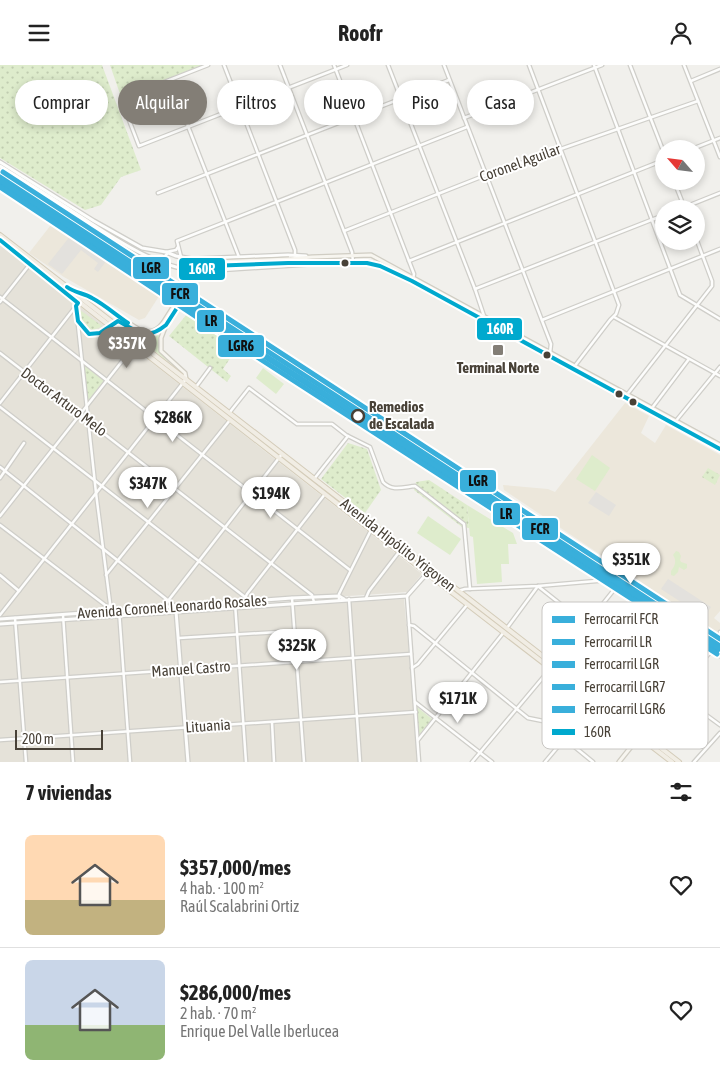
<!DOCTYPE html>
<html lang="es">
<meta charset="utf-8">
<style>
:root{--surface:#fff;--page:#f6f6f6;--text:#222;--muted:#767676;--line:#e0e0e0;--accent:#837e76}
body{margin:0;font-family:"Asap Condensed",sans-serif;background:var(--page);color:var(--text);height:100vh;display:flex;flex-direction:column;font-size:19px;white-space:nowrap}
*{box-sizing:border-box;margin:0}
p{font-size:16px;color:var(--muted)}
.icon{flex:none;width:28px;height:28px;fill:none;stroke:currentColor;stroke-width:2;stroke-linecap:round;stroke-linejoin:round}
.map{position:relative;height:697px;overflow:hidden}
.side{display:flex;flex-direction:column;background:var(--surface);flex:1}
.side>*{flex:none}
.guide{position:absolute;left:15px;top:15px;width:690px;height:45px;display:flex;gap:10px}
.needle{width:32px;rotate:298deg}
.buttons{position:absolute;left:655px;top:75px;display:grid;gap:10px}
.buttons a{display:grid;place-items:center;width:50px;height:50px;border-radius:50%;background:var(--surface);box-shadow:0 2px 8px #0003;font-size:25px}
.scale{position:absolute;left:15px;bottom:12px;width:88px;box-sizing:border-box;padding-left:5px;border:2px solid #484137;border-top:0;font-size:14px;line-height:18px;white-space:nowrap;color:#484137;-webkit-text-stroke:4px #fff;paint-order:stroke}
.price{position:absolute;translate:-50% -42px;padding:0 11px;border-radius:18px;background:#fff;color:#222;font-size:16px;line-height:32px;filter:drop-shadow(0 1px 2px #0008)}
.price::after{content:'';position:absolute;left:50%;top:30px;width:15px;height:11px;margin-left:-8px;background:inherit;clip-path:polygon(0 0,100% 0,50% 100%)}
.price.on{background:var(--accent);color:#fff}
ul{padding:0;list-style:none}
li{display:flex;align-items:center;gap:15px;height:125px;padding:0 25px}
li+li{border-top:1px solid var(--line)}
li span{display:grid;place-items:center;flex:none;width:140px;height:100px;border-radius:8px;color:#555}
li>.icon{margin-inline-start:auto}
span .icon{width:60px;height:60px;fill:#fffc;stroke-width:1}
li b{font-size:21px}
h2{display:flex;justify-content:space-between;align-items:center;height:60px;padding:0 25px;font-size:21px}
.chip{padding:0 18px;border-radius:22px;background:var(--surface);box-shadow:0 2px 8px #0003;font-size:18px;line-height:45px}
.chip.on{background:var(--accent);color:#fff}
header{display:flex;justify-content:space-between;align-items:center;height:65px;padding:0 25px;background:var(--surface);font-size:22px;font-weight:700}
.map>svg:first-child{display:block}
</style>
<header><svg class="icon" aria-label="menu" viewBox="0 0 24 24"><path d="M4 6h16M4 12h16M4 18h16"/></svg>Roofr<svg class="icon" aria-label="person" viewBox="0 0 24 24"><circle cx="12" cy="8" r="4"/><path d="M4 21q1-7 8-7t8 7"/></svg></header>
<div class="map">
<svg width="720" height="697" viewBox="0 0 720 697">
<defs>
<pattern id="park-dots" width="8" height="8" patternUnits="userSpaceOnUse" patternTransform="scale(1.25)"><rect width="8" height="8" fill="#deeccc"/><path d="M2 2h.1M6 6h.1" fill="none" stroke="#c0ccb0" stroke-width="1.8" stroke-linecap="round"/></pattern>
</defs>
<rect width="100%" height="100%" fill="#f1f0ec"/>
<g fill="#e5e2d9">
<polygon points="0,179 367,466 422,509 407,527 0,555"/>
<polygon points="404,534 419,697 0,697 0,561"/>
</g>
<g fill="#ece7db">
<polygon points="54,156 161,228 145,253 139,255 64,212 29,188"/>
<polygon points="625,338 649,351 641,368 655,378 666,360 720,390 720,546 714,553 720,558 720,565 716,567 504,425 503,420 548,424 555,427"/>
</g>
<g fill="#deeccc">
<path d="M120,259C136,271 141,274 159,270C157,288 163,291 175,302Z"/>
<polygon points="263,303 284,319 276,329 256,313"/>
<polygon points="592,390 610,403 595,426 576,414"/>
<polygon points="467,440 513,468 517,479 508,479 509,499 501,499 502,517 477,519 473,472 470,471"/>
<polygon points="428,451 461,474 450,490 417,468"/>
<path d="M676,486L679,487L681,491L680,495L681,497L687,499V503L684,505L679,502L678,507L674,511L671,510V506C675,501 677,496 673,490Z"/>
</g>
<g fill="url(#park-dots)">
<polygon points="0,0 102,0 141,105 121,112 101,140 85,145 0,93"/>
<polygon points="110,0 202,0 121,32"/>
<polygon points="231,29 236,41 219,47"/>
<path d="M80,245L102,261L101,262L93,265C83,263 80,255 79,246Z"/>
<polygon points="187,249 237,283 223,304 231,311 227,317 169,271"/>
<polygon points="84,300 104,316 88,336"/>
<polygon points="348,378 367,384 381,425 365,448 321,414"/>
<polygon points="708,403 720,410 715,420 702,412"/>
<polygon points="429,415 467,440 469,463 462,462 414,425 416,417"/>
<polygon points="417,642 432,654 419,670"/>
</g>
<g fill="#e3e1dd">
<polygon points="71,170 107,195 98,207 94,204 98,198 81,185 62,209 48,199"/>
<polygon points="596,427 616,440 609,451 588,438"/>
<polygon points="668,514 711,542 704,552 661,524"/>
</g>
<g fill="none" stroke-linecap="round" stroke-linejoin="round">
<polyline stroke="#cfcdc8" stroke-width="3" stroke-dasharray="3 1.5" stroke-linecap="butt" points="705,589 720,572"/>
<g stroke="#cfcec9" stroke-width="5">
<g id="minor">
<polyline points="208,0 121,34 139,81 347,0"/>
<polyline points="224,0 295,185 295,190"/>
<polyline points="280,0 352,187 353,197"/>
<polyline points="334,0 409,196 414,209 413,214"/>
<polyline points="388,0 475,224 484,251"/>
<polyline points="444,0 551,279 550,288"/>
<polyline points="529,0 619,240 616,249 610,255 574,302"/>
<polyline points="594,0 680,230 720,254"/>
<polyline points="630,0 664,88"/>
<polyline points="684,0 720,92"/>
<polyline points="170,15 239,192"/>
<polyline points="691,16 720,4"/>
<polyline points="464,53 602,0"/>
<polyline points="692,84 720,73"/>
<polyline points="674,116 685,144"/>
<polyline points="158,128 449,15"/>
<polyline points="680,144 720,128"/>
<polyline points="344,166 486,110 698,36"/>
<polyline points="166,187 176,185 178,182"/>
<polyline points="181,192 177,176 467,62"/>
<polyline points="409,196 664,95"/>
<polyline points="163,198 163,193 168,188"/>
<polyline points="191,205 194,199 192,195"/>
<polyline points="475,224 664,150"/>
<polyline points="0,232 350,505"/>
<polyline points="0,237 30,199"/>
<polyline points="76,241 96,428 110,538 109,543 112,552"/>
<polyline points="614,252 720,311"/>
<polyline points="542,255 720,184"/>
<polyline points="0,288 312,530 314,537"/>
<polyline points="196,322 210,303"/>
<polyline points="626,331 712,221 712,216 696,173"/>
<polyline points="0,338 76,241"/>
<polyline points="0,342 245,532"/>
<polyline points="652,343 689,294"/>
<path d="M230,347L249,323L297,359H332L346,370L370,382L383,417C392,427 404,422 415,421L464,459L470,524"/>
<polyline points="675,357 720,302"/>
<polyline points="0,402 175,541"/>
<polyline points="0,413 24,378"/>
<polyline points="314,414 348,371"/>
<polyline points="0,451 134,281"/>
<polyline points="0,460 109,543"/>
<polyline points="0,510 19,526"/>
<polyline points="106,510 230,355"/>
<polyline points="539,522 631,595 720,660"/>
<polyline points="458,526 465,524 538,521 608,515 720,591"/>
<polyline points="407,531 419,697"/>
<polyline points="292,533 304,697"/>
<polyline points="366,533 369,526 399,487"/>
<polyline points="349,534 360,697"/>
<polyline points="339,535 339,529 371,465"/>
<polyline points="235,538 246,697"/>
<polyline points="244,542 243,537 247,529 325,429"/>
<polyline points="119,545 130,697"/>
<polyline points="163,548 164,541 282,389"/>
<polyline points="0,550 186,314"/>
<polyline points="63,550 73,697"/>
<polyline points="15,553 26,697"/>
<polyline points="409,560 414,561 528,653 543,656 593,697"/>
<polyline points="507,563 538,521"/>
<polyline points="720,567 720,572"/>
<polyline points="179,573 295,566"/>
<polyline points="554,600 617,521"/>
<polyline points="412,603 418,599 467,540"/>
<polyline points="0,617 411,589"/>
<polyline points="680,619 708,582"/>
<polyline points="681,622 712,585"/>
<polyline points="415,637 492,697"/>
<polyline points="272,657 274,697"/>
<polyline points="0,675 416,647"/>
<polyline points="418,675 504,567"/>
<polyline points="472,697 550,604"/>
<polyline points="545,697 666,553"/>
<polyline points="694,697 720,668"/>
</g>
</g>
<g stroke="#cfcec9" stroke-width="5.5">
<g id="tertiary">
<polyline points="0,97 94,156 142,183 166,187 176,191 192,194 288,190 306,191"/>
<path d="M0,101C23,115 46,129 69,144C106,168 158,206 203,206L311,199"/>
<polyline points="176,546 188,697"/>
<polyline points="0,554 292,533 339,531 344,534"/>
<polyline points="0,559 407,531 430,505"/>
</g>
</g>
<g stroke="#d0cdc3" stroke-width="5.5">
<g id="secondary">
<polyline points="289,194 312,192 371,190 720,380"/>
<path d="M288,198C315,200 347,194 373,198C386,201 400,210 412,216L720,384"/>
<path d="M74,227C86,225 126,258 140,265C149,269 157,266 163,258"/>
<path d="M113,257L120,256C135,266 148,276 164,262"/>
<polyline points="166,260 161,273 161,286 185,308 186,314"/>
<polyline points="619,697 705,589"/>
</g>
</g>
<g stroke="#d4ccb9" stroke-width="6">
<g id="primary">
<polyline points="0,170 679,697"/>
<polyline points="0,175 371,465 672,697"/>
<path d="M78,256C90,272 94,273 110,261"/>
</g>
</g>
<use href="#minor" stroke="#fdfdfc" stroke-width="2.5"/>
<use href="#tertiary" stroke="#fdfdfc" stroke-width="3"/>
<use href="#secondary" stroke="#f7f5ef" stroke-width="3"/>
<use href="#primary" stroke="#f1ede4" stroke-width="4"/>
<g stroke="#d0cdc3" stroke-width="5.5" stroke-linecap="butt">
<g id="secondary-bridge">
<polyline points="163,258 198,203 204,199 214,197 289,194"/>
<polyline points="166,260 200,208 205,203 213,201 288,198"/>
</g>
</g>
<use href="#secondary-bridge" stroke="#f7f5ef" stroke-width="3"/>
<g stroke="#fff" stroke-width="8">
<g id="bus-1">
<path d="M0,175L78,238L76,241L78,256L89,269L100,268L118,256C138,266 145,277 166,260L202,204L209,201L288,198H367L380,201L412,216L720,384"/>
<path d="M67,222C75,228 84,228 92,233C105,240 116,250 128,258"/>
</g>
</g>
<use href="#bus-1" stroke="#00a9ce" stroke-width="4"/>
<g stroke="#fff" stroke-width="9">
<polyline id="rail-1" points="0,112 720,581"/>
</g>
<g stroke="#fff" stroke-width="9">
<polyline id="rail-2" points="0,119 717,586"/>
</g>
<g stroke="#fff" stroke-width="9">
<polyline id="rail-3" points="3,107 720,574"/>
</g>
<g stroke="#fff" stroke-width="9">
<polyline id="rail-4" points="0,115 260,287 720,584"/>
</g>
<g stroke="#fff" stroke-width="9">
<polyline id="rail-5" points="0,122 257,292 717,589"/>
</g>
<use href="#rail-1" stroke="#39afdb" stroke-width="5"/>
<use href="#rail-2" stroke="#39afdb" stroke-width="5"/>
<use href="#rail-3" stroke="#39afdb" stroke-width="5"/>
<use href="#rail-4" stroke="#39afdb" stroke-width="5"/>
<use href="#rail-5" stroke="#39afdb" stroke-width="5"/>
</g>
<g fill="#484137" stroke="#fff" stroke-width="2">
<circle cx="345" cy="198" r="4.5"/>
<circle cx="547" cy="290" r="4.5"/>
<circle cx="619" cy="329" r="4.5"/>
<circle cx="633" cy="337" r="4.5"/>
</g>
<rect fill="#837e76" stroke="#fff" stroke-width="2" x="492" y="279" width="12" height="12" rx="2.5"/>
<circle fill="#fff" stroke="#484137" stroke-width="2.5" cx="358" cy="351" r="6"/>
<g text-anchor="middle" stroke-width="4" stroke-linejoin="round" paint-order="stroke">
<g font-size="15" fill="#484137" stroke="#fff">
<text transform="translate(520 98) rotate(-20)" y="5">Coronel Aguilar</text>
<text transform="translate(64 337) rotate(37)" y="5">Doctor Arturo Melo</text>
<text transform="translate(398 480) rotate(38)" y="5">Avenida Hipólito Yrigoyen</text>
<text transform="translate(172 542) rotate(-4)" y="5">Avenida Coronel Leonardo Rosales</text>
<text transform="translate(191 604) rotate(-4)" y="5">Manuel Castro</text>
<text transform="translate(208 661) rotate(-4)" y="5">Lituania</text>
</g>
<g font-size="15" font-weight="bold" fill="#484137" stroke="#fff">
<text x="498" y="308">Terminal Norte</text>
</g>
<g font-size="15" font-weight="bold" fill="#484137" stroke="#fff" text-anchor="start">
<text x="369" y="347">Remedios<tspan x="369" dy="17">de Escalada</tspan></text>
</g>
</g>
<rect x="542" y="537" width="166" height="147" rx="8" fill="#fff" stroke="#c8c6c3" stroke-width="1"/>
<rect x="552" y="551" width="23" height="7" fill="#39afdb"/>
<rect x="552" y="574" width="23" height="6" fill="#39afdb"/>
<rect x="552" y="596" width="23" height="7" fill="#39afdb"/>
<rect x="552" y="619" width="23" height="6" fill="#39afdb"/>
<rect x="552" y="641" width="23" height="7" fill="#39afdb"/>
<rect x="552" y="664" width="23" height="6" fill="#00a9ce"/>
<g font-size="14" fill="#484137">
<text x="584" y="559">Ferrocarril FCR</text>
<text x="584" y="582">Ferrocarril LR</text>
<text x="584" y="604">Ferrocarril LGR</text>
<text x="584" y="627">Ferrocarril LGR7</text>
<text x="584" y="649">Ferrocarril LGR6</text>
<text x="584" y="672">160R</text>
</g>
<g stroke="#fff" stroke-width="2">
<rect x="132" y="191" width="38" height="24" rx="5" fill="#39afdb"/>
<rect x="178" y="192" width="48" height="24" rx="5" fill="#00a9ce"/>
<rect x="161" y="217" width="38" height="24" rx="5" fill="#39afdb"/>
<rect x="196" y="244" width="29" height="24" rx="5" fill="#39afdb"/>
<rect x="476" y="252" width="47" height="24" rx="5" fill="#00a9ce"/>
<rect x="217" y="269" width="48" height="24" rx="5" fill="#39afdb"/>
<rect x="459" y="404" width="38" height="24" rx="5" fill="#39afdb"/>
<rect x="492" y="437" width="29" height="24" rx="5" fill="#39afdb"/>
<rect x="521" y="452" width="38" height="24" rx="5" fill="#39afdb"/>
</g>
<g font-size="14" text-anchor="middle" font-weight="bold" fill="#fff">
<text x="202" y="209">160R</text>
<text x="500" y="269">160R</text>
</g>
<g font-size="14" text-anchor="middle" font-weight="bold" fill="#111">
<text x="151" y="208">LGR</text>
<text x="180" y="234">FCR</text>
<text x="211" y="261">LR</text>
<text x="241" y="286">LGR6</text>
<text x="478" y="421">LGR</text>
<text x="506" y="454">LR</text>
<text x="540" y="469">FCR</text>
</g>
</svg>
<div class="buttons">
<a><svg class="needle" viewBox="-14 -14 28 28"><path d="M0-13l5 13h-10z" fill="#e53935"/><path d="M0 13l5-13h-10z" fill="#767676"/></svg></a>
<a><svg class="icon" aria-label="layers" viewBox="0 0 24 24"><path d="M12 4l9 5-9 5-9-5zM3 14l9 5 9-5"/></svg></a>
</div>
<div class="scale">200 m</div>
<b class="price on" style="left:127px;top:304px">$357K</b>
<b class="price" style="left:173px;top:378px">$286K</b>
<b class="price" style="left:148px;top:444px">$347K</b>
<b class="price" style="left:271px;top:454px">$194K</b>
<b class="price" style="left:631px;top:520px">$351K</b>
<b class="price" style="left:297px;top:606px">$325K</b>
<b class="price" style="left:458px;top:659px">$171K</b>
<div class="guide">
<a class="chip">Comprar</a>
<a class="chip on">Alquilar</a>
<a class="chip">Filtros</a>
<a class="chip">Nuevo</a>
<a class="chip">Piso</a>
<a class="chip">Casa</a>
</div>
</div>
<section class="side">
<h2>7 viviendas<svg class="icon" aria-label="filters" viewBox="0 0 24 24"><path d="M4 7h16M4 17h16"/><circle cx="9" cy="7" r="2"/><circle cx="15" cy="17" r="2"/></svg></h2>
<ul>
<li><span style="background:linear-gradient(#ffd9b3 65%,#c2b280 0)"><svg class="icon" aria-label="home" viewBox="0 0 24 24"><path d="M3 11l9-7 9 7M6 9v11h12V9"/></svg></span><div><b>$357,000/mes</b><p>4 hab. · 100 m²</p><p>Raúl Scalabrini Ortiz</p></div><svg class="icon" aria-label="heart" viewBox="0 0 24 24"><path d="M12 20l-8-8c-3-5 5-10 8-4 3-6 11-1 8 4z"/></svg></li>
<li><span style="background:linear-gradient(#c9d6e8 65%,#8fb573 0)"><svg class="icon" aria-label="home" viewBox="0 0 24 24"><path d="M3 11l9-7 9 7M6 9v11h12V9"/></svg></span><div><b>$286,000/mes</b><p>2 hab. · 70 m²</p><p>Enrique Del Valle Iberlucea</p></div><svg class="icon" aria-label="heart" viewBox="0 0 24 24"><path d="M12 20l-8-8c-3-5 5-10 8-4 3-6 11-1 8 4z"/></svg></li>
</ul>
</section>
